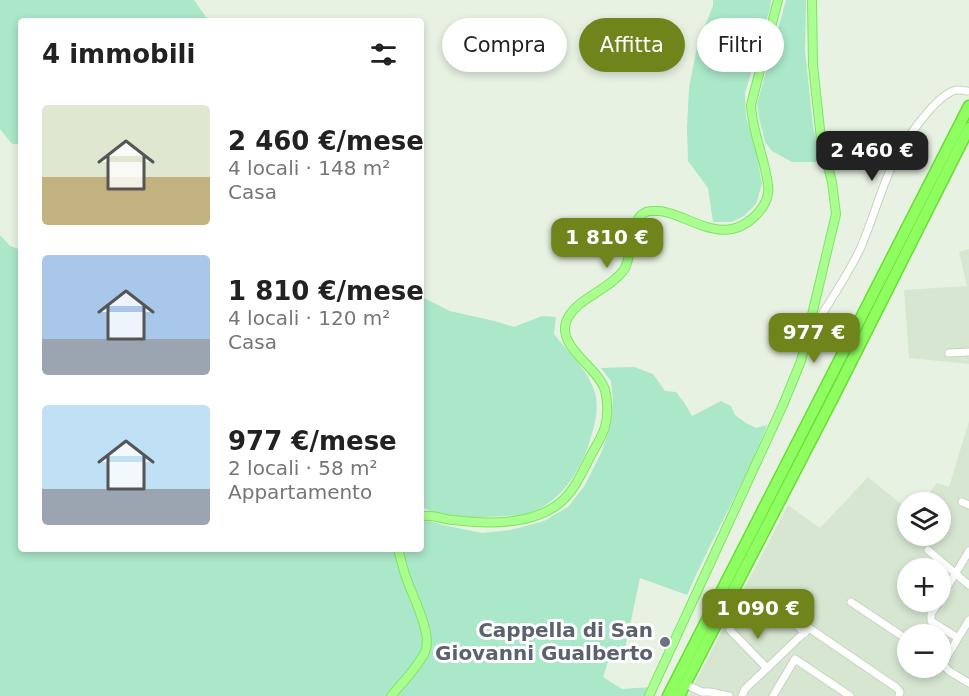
<!DOCTYPE html>
<html lang="it">
<meta charset="utf-8">
<style>
:root{--surface:#fff;--page:#f6f6f6;--text:#222;--muted:#767676;--accent:#6f841a}
body{margin:0;font-family:"DejaVu Sans",sans-serif;background:var(--page);color:var(--text);height:100vh;display:flex;flex-direction:column;font-size:22px;white-space:nowrap}
*{box-sizing:border-box;margin:0}
p{font-size:20px;color:var(--muted)}
.icon{flex:none;width:33px;height:33px;fill:none;stroke:currentColor;stroke-width:2;stroke-linecap:round;stroke-linejoin:round}
.map{position:relative;flex:1;overflow:hidden}
.drawer{position:absolute;left:18px;top:18px;width:406px;height:534px;display:flex;flex-direction:column;background:var(--surface);border-radius:6px;box-shadow:0 3px 9px #0003}
.drawer>*{flex:none}
.banner{position:absolute;left:442px;top:18px;width:436px;height:54px;display:flex;gap:12px}
.fabs{position:absolute;left:897px;top:492px;display:grid;gap:12px}
.fabs a{display:grid;place-items:center;width:54px;height:54px;border-radius:50%;background:var(--surface);box-shadow:0 3px 9px #0003;font-size:30px}
.price{position:absolute;translate:-50% -51px;padding:0 14px;border-radius:12px;background:var(--accent);color:#fff;font-size:20px;line-height:39px;filter:drop-shadow(0 2px 3px #0008)}
.price::after{content:'';position:absolute;left:50%;top:36px;width:18px;height:14px;margin-left:-9px;background:inherit;clip-path:polygon(0 0,100% 0,50% 100%)}
.price.on{background:#222;color:#fff}
ul{padding:0;list-style:none}
li{display:flex;align-items:center;gap:18px;height:150px;padding:0 24px}
li span{display:grid;place-items:center;flex:none;width:168px;height:120px;border-radius:6px;color:#555}
li>.icon{margin-inline-start:auto}
span .icon{width:72px;height:72px;fill:#fffc;stroke-width:1}
li b{font-size:26px}
h2{display:flex;justify-content:space-between;align-items:center;height:72px;padding:0 24px;font-size:26px}
.chip{padding:0 21px;border-radius:27px;background:var(--surface);box-shadow:0 3px 9px #0003;font-size:21px;line-height:54px}
.chip.on{background:var(--accent);color:#fff}
.map>svg:first-child{display:block}
</style>
<div class="map">
<svg width="969" height="696" viewBox="0 0 969 696">
<rect width="100%" height="100%" fill="#e7f2e3"/>
<g fill="#d6e6d1" fill-rule="evenodd">
<polygon points="969,249 969,364 909,358 904,290 967,286 959,252"/>
<path d="M969,421V696H688L788,505L820,528L868,477L907,509L908,536H940V502H922L937,483L949,487ZM908,568H940V602H908ZM908,634H940V668H908Z"/>
</g>
<g fill="#abe7c9">
<polygon points="0,0 194,0 209,21 21,21 21,144 12,144 0,129"/>
<polygon points="713,0 771,0 770,9 745,93 746,118 755,145 762,184 756,204 744,216 731,222 713,222 708,188 688,161 687,128 689,88 698,42 713,6"/>
<polygon points="786,0 806,0 805,51 813,126 821,162 792,162 772,151 765,142 759,117 757,104"/>
<path d="M0,235L10,246L21,250V549H422V521L426,520L443,525L482,533L511,530L544,521L568,507L585,485L602,451L611,424L613,400L611,381L601,368L634,367L653,374L665,391L676,392L685,404L692,416L721,401L731,406L735,415L746,423L756,428L767,425C745,483 712,537 687,595L640,578L625,649L608,662L603,677L622,689L650,687L645,696H0Z"/>
<path d="M422,297L450,311L494,321L514,327L542,316L556,317L554,334C568,352 587,369 594,390C600,406 595,425 590,440C582,469 563,498 535,511C520,517 501,516 485,517C464,518 440,517 422,507Z"/>
</g>
<g fill="none" stroke-linecap="round" stroke-linejoin="round">
<g stroke="#c4d5bd" stroke-width="9">
<g id="minor">
<path d="M810,325L817,322C832,298 849,273 861,247C873,219 881,189 894,161C904,142 933,99 953,91C958,89 962,90 967,91"/>
<polyline points="949,353 969,352"/>
<polyline points="962,502 969,505"/>
<polyline points="928,550 969,585"/>
<polyline points="765,596 805,633"/>
<polyline points="940,599 969,551"/>
<polyline points="851,602 908,640"/>
<polyline points="939,602 931,614 931,621 958,638"/>
<polyline points="730,630 767,668"/>
<polyline points="940,661 949,671 969,683"/>
<polyline points="943,663 969,620"/>
<polyline points="691,687 702,692 710,692 729,696"/>
<polyline points="742,696 745,689 809,628 897,688 900,692 899,696"/>
<polyline points="773,696 795,659 850,696"/>
</g>
</g>
<g stroke="#80e45f" stroke-width="10">
<g id="major">
<path d="M422,516C433,514 442,519 453,520C487,524 534,526 562,501C575,489 583,471 591,455C596,446 602,437 605,427C608,416 608,401 605,390C598,367 558,348 566,322C574,299 608,291 623,271C634,257 627,223 644,213C648,210 653,211 657,211C667,211 675,215 683,218C712,230 734,239 758,213C765,205 770,196 768,185C765,158 752,132 751,105L778,0"/>
<path d="M391,696C400,686 420,663 425,652C433,635 413,597 407,580C403,570 401,559 398,549"/>
<polyline points="649,696 783,405 801,361 836,214 832,182 821,139 813,65 812,0"/>
</g>
</g>
<g stroke="#68de31" stroke-width="13">
<g id="highway">
<polyline points="668,696 969,106"/>
<polyline points="679,696 835,394 969,128"/>
</g>
</g>
<use href="#minor" stroke="#fff" stroke-width="7"/>
<use href="#major" stroke="#a9ff8f" stroke-width="8"/>
<use href="#highway" stroke="#8efe61" stroke-width="10"/>
</g>
<circle fill="#6b7280" stroke="#fff" stroke-width="2" cx="665" cy="642" r="6"/>
<g text-anchor="middle" stroke-width="6" stroke-linejoin="round" paint-order="stroke">
<g font-size="20" font-weight="bold" fill="#5b616d" stroke="#fff" text-anchor="end">
<text x="653" y="637">Cappella di San<tspan x="653" dy="23">Giovanni Gualberto</tspan></text>
</g>
</g>
</svg>
<div class="fabs">
<a><svg class="icon" aria-label="layers" viewBox="0 0 24 24"><path d="M12 4l9 5-9 5-9-5zM3 14l9 5 9-5"/></svg></a>
<a>+</a>
<a>−</a>
</div>
<b class="price on" style="left:872px;top:182px">2 460 €</b>
<b class="price" style="left:607px;top:269px">1 810 €</b>
<b class="price" style="left:814px;top:364px">977 €</b>
<b class="price" style="left:758px;top:640px">1 090 €</b>
<div class="banner">
<a class="chip">Compra</a>
<a class="chip on">Affitta</a>
<a class="chip">Filtri</a>
</div>
<section class="drawer">
<h2>4 immobili<svg class="icon" aria-label="filters" viewBox="0 0 24 24"><path d="M4 7h16M4 17h16"/><circle cx="9" cy="7" r="2"/><circle cx="15" cy="17" r="2"/></svg></h2>
<ul>
<li><span style="background:linear-gradient(#dfe7d0 60%,#c2b280 0)"><svg class="icon" aria-label="home" viewBox="0 0 24 24"><path d="M3 11l9-7 9 7M6 9v11h12V9"/></svg></span><div><b>2 460 €/mese</b><p>4 locali · 148 m²</p><p>Casa</p></div></li>
<li><span style="background:linear-gradient(#a9c7e8 70%,#9aa5b1 0)"><svg class="icon" aria-label="home" viewBox="0 0 24 24"><path d="M3 11l9-7 9 7M6 9v11h12V9"/></svg></span><div><b>1 810 €/mese</b><p>4 locali · 120 m²</p><p>Casa</p></div></li>
<li><span style="background:linear-gradient(#bfe0f5 70%,#9aa5b1 0)"><svg class="icon" aria-label="home" viewBox="0 0 24 24"><path d="M3 11l9-7 9 7M6 9v11h12V9"/></svg></span><div><b>977 €/mese</b><p>2 locali · 58 m²</p><p>Appartamento</p></div></li>
</ul>
</section>
</div>
